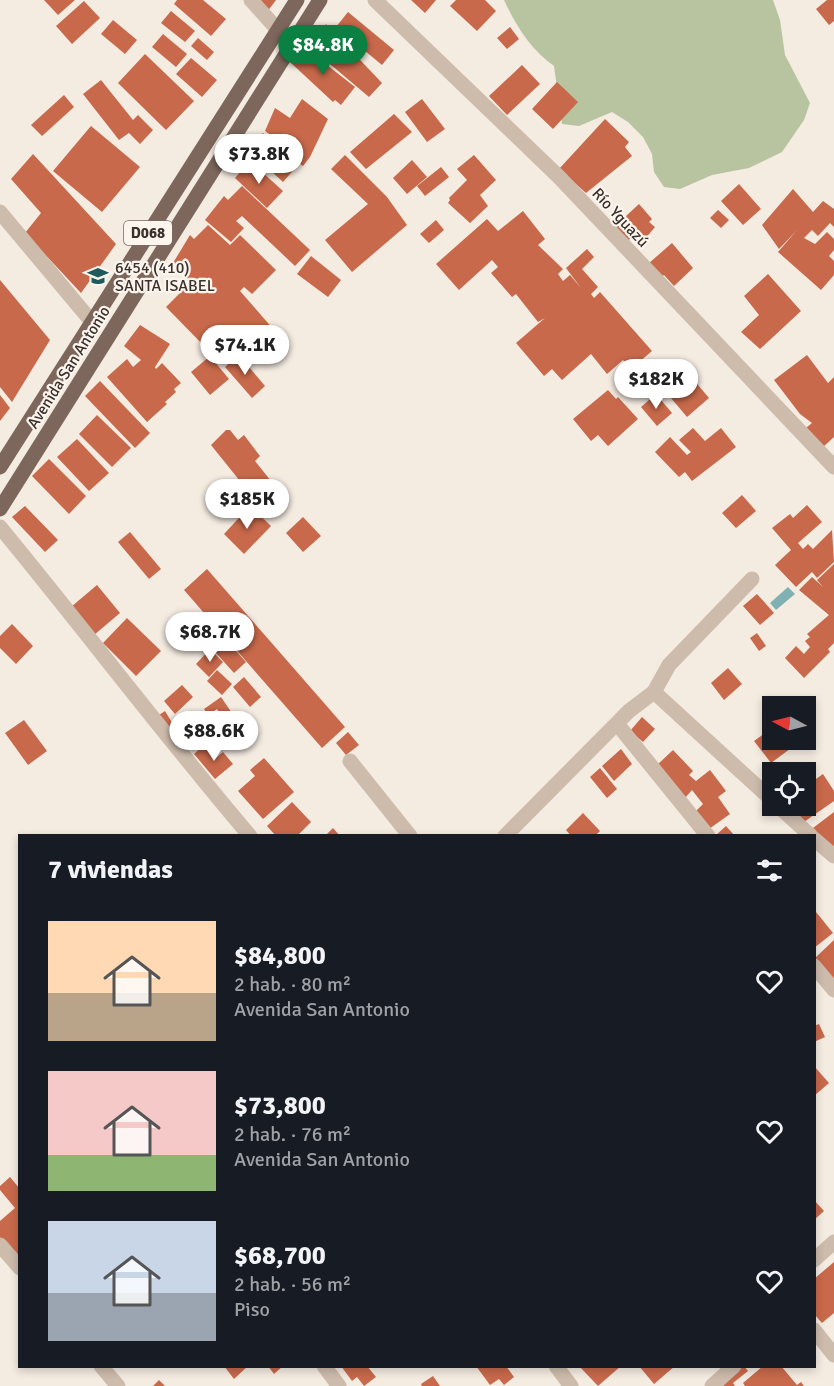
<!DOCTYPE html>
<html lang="es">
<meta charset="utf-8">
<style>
:root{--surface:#171b24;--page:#20242c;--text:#f1f3f6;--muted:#9ea1a6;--accent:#0b8043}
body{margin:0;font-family:Signika,sans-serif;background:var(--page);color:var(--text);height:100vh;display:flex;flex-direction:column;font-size:22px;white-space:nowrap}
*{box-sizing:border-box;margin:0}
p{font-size:20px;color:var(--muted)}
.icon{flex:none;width:33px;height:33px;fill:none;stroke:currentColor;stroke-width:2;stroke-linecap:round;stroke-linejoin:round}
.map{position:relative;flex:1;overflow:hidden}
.details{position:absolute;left:18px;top:834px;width:798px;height:534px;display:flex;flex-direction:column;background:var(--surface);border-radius:0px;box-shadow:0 3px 9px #0003}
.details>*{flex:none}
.needle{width:39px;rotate:277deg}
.controls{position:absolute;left:762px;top:696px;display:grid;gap:12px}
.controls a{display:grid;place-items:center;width:54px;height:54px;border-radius:0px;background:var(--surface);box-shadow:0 3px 9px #0003;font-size:30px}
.price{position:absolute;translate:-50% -51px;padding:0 14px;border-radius:21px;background:#fff;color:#222;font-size:20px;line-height:39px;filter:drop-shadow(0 2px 3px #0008)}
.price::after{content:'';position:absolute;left:50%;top:36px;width:18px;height:14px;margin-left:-9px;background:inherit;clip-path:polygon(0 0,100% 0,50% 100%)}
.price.on{background:var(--accent);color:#fff}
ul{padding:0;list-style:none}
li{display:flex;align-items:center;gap:18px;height:150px;padding:0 30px}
li span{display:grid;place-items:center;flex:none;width:168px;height:120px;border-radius:0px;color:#555}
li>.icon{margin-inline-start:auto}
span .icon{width:72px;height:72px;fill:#fffc;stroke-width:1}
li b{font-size:26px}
h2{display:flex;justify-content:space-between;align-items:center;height:72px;padding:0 30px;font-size:26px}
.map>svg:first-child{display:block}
</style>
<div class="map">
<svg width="834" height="1386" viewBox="0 0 834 1386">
<rect width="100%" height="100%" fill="#f4ebe1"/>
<path fill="#b8c4a0" d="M504,0H773L780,20L785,55L810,103L804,120L782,152L749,168L712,175L680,189L664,187L654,172L652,154L643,137L628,122L612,112L579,126L562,124L554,66C531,50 516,26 504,0Z"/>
<polygon fill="#7fb0b2" points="788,587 795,594 776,610 770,603"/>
<g fill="#c8694b">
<polygon points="44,0 75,0 58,15"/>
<polygon points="177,0 203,0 226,19 211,36 174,4"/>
<polygon points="257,0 276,0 267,12"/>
<polygon points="411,0 436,0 425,13"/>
<polygon points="456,0 485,0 496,11 477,31 450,6"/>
<polygon points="827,0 834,0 834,21 829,25 816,9"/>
<polygon points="84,1 100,18 72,44 56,26"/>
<polygon points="171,11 195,31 185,42 161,23"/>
<polygon points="348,12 394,50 382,65 336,27"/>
<polygon points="113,20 137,40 125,54 101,34"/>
<polygon points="326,24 382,83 369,97 311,48"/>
<polygon points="510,27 519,39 507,49 497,38"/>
<polygon points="163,34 187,54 176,67 152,47"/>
<polygon points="198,38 214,52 207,60 191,46"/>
<polygon points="304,47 355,87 341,105 335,100 333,102 290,62"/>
<polygon points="145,54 194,101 166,130 118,83"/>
<polygon points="191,58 217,80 202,97 176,74"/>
<polygon points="522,65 540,84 507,115 489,96"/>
<polygon points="101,80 133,120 138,115 153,130 140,144 129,133 119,140 83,94"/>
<polygon points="557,82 578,102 553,129 532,109"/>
<polygon points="64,95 74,107 42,136 31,125"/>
<polygon points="302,99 328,119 310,157 303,166 288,155 289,141 286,146 265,131 275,108 290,118"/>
<polygon points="422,99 445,129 427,142 405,112"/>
<polygon points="394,114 412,132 366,169 350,152"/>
<polygon points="605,119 629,142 625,147 632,156 586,193 559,169"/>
<polygon points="91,126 140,167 102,212 53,171"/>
<polygon points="263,133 298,165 283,182 248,150"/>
<polygon points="33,154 116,244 81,293 25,233 41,213 11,179"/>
<polygon points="345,155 387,197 407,225 352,272 325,240 368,204 331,169"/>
<polygon points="474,155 496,180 480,195 488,206 470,223 448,203 450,200 449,198 467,180 457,169"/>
<polygon points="412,160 427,177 407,194 393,178"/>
<polygon points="250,161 283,191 267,208 235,178"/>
<polygon points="441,167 449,177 425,196 417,186"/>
<polygon points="739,184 761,209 743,225 721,201"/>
<polygon points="242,186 310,250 295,266 242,216 236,221 244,228 231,242 205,220 224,196 228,200"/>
<polygon points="793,189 813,212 823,201 834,209 834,227 830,223 818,236 812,230 804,238 815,244 827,232 834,239 834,250 829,256 834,261 834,275 821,290 778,252 797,230 779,249 762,225"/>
<polygon points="639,204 652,219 649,222 655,227 640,245 631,238 626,242 613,228"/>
<polygon points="718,210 729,220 721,228 710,218"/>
<polygon points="523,211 545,239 538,245 563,269 558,274 563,281 570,275 581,288 566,268 587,249 594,257 582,269 598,287 591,294 594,298 600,292 652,351 631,369 623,360 607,374 591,354 562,380 552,369 544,376 516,343 545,318 538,322 516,294 512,297 491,273 498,267 492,260 459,290 436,264 487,219 498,231"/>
<polygon points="436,220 444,230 429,243 420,234"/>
<polygon points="208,225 230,245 240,235 276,270 252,294 244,287 240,291 274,330 267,340 272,348 264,356 235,326 209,351 166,307 191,282 173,263 190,235 194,239"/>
<polygon points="672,243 693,268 674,286 664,275 660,278 648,264"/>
<polygon points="311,256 341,280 328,297 297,274"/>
<polygon points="768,274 801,311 760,349 741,332 759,315 744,296"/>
<polygon points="0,280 50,340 12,402 0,387"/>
<polygon points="140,325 170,344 155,367 156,369 162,363 181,383 174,389 176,392 165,402 167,404 147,422 107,377 127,359 133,367 141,360 124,346"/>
<polygon points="239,355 265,386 252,398 225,367"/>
<polygon points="807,355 828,383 834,377 834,437 823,447 806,428 812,423 800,414 774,380"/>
<polygon points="210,356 229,379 210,395 191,372"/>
<polygon points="693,379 709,398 687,417 671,398"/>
<polygon points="100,381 150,433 135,448 85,396"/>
<polygon points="608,390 616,399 618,397 638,419 608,446 598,435 591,441 573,419"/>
<polygon points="656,394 672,413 657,426 641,407"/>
<polygon points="0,395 10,408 0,421"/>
<polygon points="97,415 131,448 112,467 79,434"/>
<polygon points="693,428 705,441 721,428 736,447 692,481 685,472 679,477 655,452 670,437 687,455 691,452 679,440"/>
<polygon points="226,430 230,430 238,440 244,435 260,456 255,461 279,491 260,506 211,445"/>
<polygon points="77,439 109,473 89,491 57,457"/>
<polygon points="49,459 86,496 69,514 32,476"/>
<polygon points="742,495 756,511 736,528 722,513"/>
<polygon points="807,505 822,522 798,543 803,549 808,544 813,549 832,530 834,562 817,578 812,572 796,587 775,565 791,550 772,528 790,514 793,518"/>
<polygon points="25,506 58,540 45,552 12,517"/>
<polygon points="250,506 271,526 244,554 224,534"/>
<polygon points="303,517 321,536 303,552 286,533"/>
<polygon points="130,532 161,569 149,579 118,542"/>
<polygon points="834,564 834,643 828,649 830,652 804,678 785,658 796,646 804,654 810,647 805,641 810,637 807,634 829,615 799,590 812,577 823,587 817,580"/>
<polygon points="207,569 345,727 322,748 184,590"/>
<polygon points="97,585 120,613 94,635 71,607"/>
<polygon points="757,594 774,613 760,625 743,606"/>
<polygon points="127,618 161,651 136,676 103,643"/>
<polygon points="12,624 33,646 16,664 0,648 0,636"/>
<polygon points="757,633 766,646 759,651 750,638"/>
<polygon points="228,642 246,662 234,673 216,653"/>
<polygon points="210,649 223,662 209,677 196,664"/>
<polygon points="728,668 742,684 724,700 711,683"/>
<polygon points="217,670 232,684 222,695 207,681"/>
<polygon points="244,677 261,697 250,707 233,687"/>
<polygon points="182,685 193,697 175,714 164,701"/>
<polygon points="221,697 238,722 230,728 217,709 208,715 204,709"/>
<polygon points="165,711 182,739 173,745 156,717"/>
<polygon points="642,717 655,729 643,742 630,731"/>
<polygon points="24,720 47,751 28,765 5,733"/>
<polygon points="217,723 227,733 213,746 203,736"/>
<polygon points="772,728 772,740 802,740 771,763 754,741"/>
<polygon points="348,732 359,745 346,755 336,743"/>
<polygon points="203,746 215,759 223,752 233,764 215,779 194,754"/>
<polygon points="621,749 632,764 614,781 602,766"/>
<polygon points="673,750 693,771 689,775 696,781 710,770 726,791 718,797 730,814 709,829 695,812 703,804 692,790 684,799 656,766"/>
<polygon points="264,758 294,792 263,819 238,791 255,776 250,770"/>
<polygon points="600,768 617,789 607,798 590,777"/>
<polygon points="823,774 834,791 834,801 804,822 793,806 806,806 806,786"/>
<polygon points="292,802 311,822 299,834 301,836 276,836 267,826"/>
<polygon points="834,812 834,853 813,828"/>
<polygon points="583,813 600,831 595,836 571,836 566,830"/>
<polygon points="726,826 735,836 715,836"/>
<polygon points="333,828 340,836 325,836"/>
<polygon points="816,912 833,933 814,948 814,913"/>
<polygon points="834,940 834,982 815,958"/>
<polygon points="819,1024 825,1037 814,1042 814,1026"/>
<polygon points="814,1066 829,1083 814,1096"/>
<polygon points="10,1177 20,1189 20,1259 0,1240 0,1221 15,1208 0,1190 0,1186"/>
<polygon points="814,1200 824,1211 814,1220"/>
<polygon points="834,1262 834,1313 822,1323 814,1314 814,1279"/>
<polygon points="224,1366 248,1366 234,1379"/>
<polygon points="268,1366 283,1366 274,1374"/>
<polygon points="341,1366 367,1366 376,1377 364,1386 357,1377 352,1381"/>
<polygon points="476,1366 506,1366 514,1377 504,1385 499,1379 490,1385"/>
<polygon points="579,1366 621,1366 598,1386"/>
<polygon points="639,1366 675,1366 654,1384"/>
<polygon points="744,1366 748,1371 733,1383 735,1386 717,1386"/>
<polygon points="763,1366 781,1366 797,1385 801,1382 804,1386 745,1386 743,1383"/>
<polygon points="433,1376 440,1386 422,1386 421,1384"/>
<polygon points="159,1380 165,1386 153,1386"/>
</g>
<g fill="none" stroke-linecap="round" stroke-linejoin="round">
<g stroke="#cdbbac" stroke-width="15">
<polyline points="251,0 277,29"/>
<polyline points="375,0 559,177 834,467"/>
<polyline points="0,212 92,322"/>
<path d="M0,527C84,629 164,735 250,836"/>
<polyline points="654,692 772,800"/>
<polyline points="618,725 708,836"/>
<polyline points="350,761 410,836"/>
<polyline points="778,806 811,836"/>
<polyline points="505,836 629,711 654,692 669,665 752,579"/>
<polyline points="814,839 834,856"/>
<polyline points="814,966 834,990"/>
<polyline points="0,1245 20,1268"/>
<polyline points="814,1260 834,1242"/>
<polyline points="814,1330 834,1355"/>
<polyline points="101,1366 118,1386"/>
<polyline points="324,1366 339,1386"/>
<polyline points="556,1366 571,1386"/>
<polyline points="712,1386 734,1366"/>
</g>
<g stroke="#7d675c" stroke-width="15">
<polyline points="0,467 297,0"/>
<polyline points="0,509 320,0"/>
</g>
</g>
<defs>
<g id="school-bare" transform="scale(1.62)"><path d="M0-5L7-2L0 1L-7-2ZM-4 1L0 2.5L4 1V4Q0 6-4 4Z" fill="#1f5a5e" stroke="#fbf5ee" stroke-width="2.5" paint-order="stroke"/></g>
</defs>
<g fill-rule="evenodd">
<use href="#school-bare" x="98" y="276"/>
</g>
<g text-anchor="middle" stroke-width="4.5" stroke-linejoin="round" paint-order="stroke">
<rect fill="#fbf5ee" stroke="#756b66" stroke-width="1.5" x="124" y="221" width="48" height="24" rx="4.5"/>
<g font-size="15" font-weight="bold" fill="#3b302b">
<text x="148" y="238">D068</text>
</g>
<g font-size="16" fill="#3b302b" stroke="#fbf5ee">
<text transform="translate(621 217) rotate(47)" y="6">Río Yguazú</text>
<text transform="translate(68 367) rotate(-58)" y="6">Avenida San Antonio</text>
</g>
<g font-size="16" fill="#3b302b" stroke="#fbf5ee" text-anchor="start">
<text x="115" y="273">6454 (410)<tspan x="115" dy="18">SANTA ISABEL</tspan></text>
</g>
</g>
</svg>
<div class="controls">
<a><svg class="needle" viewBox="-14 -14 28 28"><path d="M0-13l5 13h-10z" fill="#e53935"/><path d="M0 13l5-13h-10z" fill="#9ea1a6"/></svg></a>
<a><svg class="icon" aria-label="locate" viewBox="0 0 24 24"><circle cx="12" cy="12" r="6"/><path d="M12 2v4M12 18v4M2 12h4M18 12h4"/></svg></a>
</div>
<b class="price on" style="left:323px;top:76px">$84.8K</b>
<b class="price" style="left:259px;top:185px">$73.8K</b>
<b class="price" style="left:245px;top:376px">$74.1K</b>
<b class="price" style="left:656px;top:410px">$182K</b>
<b class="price" style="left:247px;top:530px">$185K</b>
<b class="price" style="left:210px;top:663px">$68.7K</b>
<b class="price" style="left:214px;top:762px">$88.6K</b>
<section class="details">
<h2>7 viviendas<svg class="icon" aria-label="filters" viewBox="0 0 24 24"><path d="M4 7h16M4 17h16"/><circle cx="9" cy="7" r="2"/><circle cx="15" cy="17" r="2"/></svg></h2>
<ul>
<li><span style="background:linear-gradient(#ffd9b3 60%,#b9a48a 0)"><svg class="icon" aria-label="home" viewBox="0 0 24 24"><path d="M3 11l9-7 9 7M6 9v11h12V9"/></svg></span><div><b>$84,800</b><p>2 hab. · 80 m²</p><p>Avenida San Antonio</p></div><svg class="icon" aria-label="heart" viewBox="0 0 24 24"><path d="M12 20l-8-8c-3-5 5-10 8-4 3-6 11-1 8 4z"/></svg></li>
<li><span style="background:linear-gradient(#f6c9c9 70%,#8fb573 0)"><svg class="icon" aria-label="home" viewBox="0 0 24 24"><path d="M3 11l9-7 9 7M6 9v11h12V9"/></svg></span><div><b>$73,800</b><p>2 hab. · 76 m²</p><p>Avenida San Antonio</p></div><svg class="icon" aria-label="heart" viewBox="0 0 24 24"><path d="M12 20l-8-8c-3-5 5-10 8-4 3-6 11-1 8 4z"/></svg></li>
<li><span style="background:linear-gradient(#c9d6e8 60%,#9aa5b1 0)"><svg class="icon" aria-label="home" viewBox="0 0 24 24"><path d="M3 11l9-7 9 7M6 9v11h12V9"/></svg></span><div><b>$68,700</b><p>2 hab. · 56 m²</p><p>Piso</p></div><svg class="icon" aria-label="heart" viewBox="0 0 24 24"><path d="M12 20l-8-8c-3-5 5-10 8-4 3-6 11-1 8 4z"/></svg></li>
</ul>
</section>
</div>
